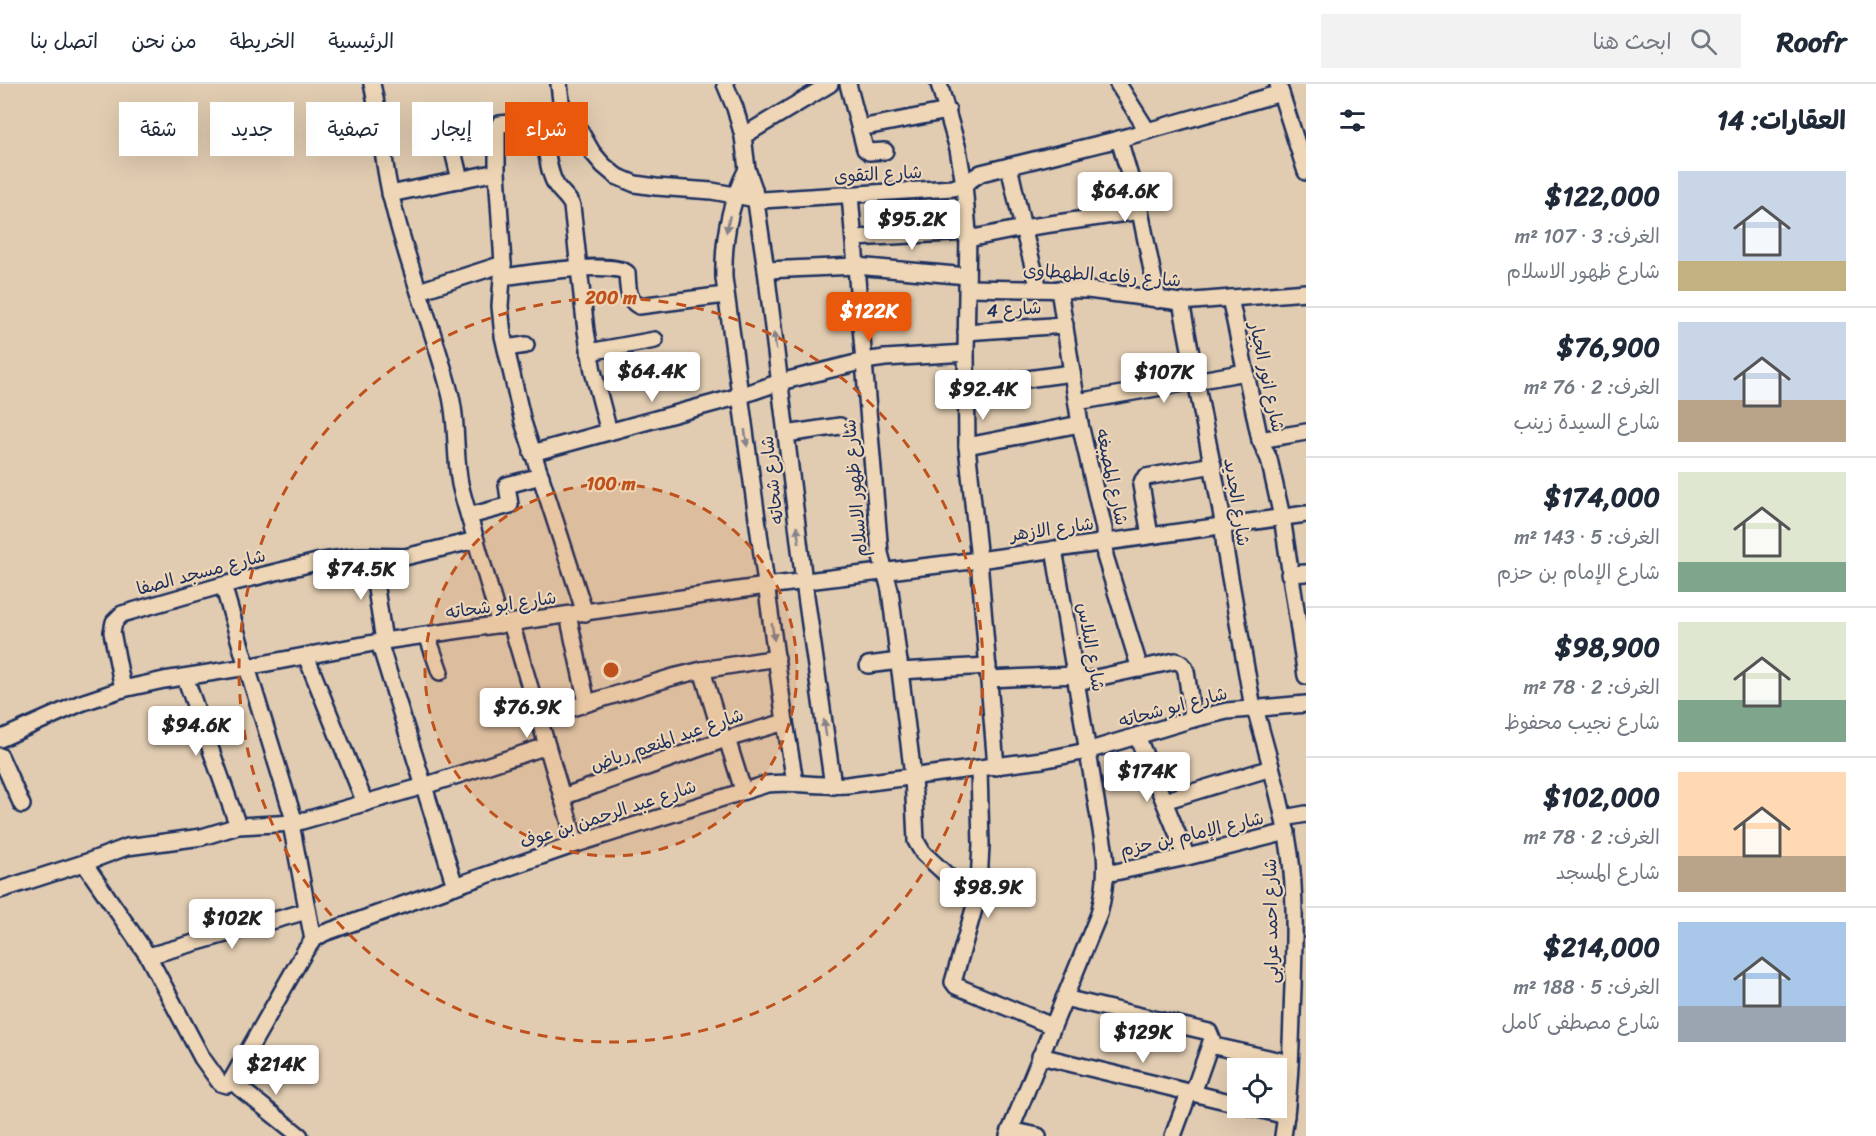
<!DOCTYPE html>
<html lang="ar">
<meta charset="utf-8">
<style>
:root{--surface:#fff;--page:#f2f2f3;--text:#1f2937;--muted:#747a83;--line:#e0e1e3;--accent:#ea580c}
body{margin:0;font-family:Sriracha,"Playpen Sans Arabic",sans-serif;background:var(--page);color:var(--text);direction:rtl;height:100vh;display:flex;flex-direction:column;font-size:22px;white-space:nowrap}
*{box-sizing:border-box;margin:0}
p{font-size:20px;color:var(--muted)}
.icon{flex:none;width:33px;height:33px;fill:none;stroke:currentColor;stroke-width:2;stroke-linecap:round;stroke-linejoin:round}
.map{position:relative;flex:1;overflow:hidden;direction:ltr}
.sheet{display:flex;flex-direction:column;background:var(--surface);width:570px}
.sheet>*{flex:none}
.guide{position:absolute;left:18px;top:18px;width:570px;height:54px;direction:rtl;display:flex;gap:12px}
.fabs{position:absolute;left:1227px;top:974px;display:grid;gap:12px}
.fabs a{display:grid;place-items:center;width:60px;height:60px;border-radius:0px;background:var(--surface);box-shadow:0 6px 24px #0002;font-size:30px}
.price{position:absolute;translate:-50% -51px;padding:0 14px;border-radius:6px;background:#fff;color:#222;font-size:20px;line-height:39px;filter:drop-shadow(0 2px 3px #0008)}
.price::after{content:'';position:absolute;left:50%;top:36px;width:18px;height:14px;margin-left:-9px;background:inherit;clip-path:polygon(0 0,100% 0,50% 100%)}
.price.current{background:var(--accent);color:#fff}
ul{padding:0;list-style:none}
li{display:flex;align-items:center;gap:18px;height:150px;padding:0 30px}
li+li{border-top:2px solid var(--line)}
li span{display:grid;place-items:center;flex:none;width:168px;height:120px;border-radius:0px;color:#555}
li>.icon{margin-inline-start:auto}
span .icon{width:72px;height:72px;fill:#fffc;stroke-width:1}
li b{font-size:26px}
h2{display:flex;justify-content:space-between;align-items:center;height:72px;padding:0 30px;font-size:26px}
.tag{padding:0 21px;border-radius:0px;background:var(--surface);box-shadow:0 6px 24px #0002;font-size:21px;line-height:54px}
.tag.current{background:var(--accent);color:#fff}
header{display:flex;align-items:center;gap:36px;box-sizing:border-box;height:84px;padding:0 30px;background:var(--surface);border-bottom:2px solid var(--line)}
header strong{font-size:28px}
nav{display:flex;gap:33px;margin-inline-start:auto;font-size:21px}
.search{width:420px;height:54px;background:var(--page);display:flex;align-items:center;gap:15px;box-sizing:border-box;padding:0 21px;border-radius:0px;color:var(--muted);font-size:22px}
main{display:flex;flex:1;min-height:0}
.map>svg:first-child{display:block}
</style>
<header>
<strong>Roofr</strong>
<div class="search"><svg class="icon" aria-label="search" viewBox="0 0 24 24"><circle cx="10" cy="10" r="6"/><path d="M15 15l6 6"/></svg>ابحث هنا</div>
<nav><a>الرئيسية</a><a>الخريطة</a><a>من نحن</a><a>اتصل بنا</a></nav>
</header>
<main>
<section class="sheet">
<h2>العقارات: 14<svg class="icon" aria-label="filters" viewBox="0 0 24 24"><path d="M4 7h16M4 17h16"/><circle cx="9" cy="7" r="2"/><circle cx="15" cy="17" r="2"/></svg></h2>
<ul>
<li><span style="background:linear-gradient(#c9d6e8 75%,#c2b280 0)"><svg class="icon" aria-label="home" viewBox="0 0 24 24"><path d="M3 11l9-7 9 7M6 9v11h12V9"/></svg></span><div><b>$122,000</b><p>الغرف: 3 · 107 m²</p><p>شارع ظهور الاسلام</p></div></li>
<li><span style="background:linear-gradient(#c9d6e8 65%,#b9a48a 0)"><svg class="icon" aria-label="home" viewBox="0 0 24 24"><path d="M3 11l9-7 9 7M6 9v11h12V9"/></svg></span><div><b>$76,900</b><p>الغرف: 2 · 76 m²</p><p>شارع السيدة زينب</p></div></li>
<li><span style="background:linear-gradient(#dfe7d0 75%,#7fa58c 0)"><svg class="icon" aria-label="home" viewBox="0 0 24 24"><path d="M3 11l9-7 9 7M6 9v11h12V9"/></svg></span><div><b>$174,000</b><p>الغرف: 5 · 143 m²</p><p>شارع الإمام بن حزم</p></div></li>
<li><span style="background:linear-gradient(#dfe7d0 65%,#7fa58c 0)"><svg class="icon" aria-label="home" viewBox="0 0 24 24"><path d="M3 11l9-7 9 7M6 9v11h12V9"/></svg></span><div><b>$98,900</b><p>الغرف: 2 · 78 m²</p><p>شارع نجيب محفوظ</p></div></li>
<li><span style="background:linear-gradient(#ffd9b3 70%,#b9a48a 0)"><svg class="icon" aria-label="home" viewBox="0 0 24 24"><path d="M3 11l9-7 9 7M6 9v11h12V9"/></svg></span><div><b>$102,000</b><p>الغرف: 2 · 78 m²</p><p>شارع المسجد</p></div></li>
<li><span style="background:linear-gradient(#a9c7e8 70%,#9aa5b1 0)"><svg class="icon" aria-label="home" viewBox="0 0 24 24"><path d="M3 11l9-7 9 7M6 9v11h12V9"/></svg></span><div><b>$214,000</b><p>الغرف: 5 · 188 m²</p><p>شارع مصطفى كامل</p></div></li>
</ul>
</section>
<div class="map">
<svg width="1306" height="1052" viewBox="0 0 1306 1052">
<rect width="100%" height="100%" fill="#e1ccb1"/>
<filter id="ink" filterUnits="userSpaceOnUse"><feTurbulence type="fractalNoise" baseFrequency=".0167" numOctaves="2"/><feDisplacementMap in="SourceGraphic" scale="12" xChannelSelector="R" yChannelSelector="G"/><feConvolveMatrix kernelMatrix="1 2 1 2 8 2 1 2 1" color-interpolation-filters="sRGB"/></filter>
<g filter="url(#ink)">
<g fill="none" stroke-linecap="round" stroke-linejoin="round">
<g stroke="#1b2f5e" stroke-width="20">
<g id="street">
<path d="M372,0C381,37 382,75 391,112C406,178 432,240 449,305C458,335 454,369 460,400C464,418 470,435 475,453C483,482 492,511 500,541"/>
<polyline points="559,0 563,34"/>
<polyline points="725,0 735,24 743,52 747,85 754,105 766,186 804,498 833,702"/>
<polyline points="848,0 865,65 869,68 885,67"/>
<polyline points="939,0 958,65 964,100 968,148 966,269 967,362 979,476 996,683"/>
<polyline points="1118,0 1147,46"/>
<polyline points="1278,0 1306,88"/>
<path d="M543,36C546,54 546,83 555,99C559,108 568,112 572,122L586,247L593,287L609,348"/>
<polyline points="446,38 460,96"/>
<polyline points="860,44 948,27"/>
<polyline points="743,52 830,0"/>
<polyline points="1119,55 1140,127 1158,216"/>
<polyline points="1009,82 1023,144 1039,205"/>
<path d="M747,85C729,120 723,156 724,194L785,638L795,698"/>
<polyline points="390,110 497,88"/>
<polyline points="850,111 880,469 890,506 913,692 916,757 923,769 976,818"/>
<polyline points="854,154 968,148"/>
<polyline points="968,155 1023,144 1140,127"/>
<polyline points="766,186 856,182 967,192"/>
<path d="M503,193C523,190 615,176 627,189C628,201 627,217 639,222L725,211"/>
<polyline points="967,204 1088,206 1181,218 1306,208"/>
<polyline points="1059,205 1080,340 1104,445 1105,472 1140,585"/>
<polyline points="419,207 503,180"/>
<polyline points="1230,214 1260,356 1269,375 1282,433 1306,592"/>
<polyline points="1181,218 1222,432 1225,465 1253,624"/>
<polyline points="966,248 1065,241"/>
<polyline points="506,264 526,261"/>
<polyline points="589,268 655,256"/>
<polyline points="966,303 1072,289"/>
<polyline points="1077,318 1246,288"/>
<polyline points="786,350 840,342"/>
<polyline points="1260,356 1306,348"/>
<polyline points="967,362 1080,340"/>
<polyline points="532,369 740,312 780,298 864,277 885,274 966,269"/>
<polyline points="469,432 510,421 507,401 541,392"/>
<polyline points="1150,451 1141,401 1143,396 1146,393 1213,381"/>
<polyline points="371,472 384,557"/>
<polyline points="1289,490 1306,489"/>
<polyline points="223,501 247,583 295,739"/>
<polyline points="585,529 523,338 503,252 500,222 503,180 497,88 497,46 500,40 563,34 571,36 577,42 592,68 603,81 616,92 635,100 656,103 712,107 762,116 953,104 964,100 981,89 1119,55 1281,9"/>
<polyline points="568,531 587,619"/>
<polyline points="511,539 576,760"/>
<polyline points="427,551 440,588"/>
<polyline points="379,558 455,802"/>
<polyline points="306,572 365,719"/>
<polyline points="868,581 899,577"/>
<polyline points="702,586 723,656"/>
<polyline points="900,587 988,582"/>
<polyline points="185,593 238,742"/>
<polyline points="989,595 1076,591"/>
<path d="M1077,598L1175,577C1181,578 1184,581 1186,587L1193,635"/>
<polyline points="123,605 112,548 114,538 122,530 223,501 317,478 357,472 405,473 476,456"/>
<path d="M1255,624C1268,672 1283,721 1290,770C1296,813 1294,859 1293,902C1291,952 1291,1002 1283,1052"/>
<polyline points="539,634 673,593 702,586 777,574"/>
<polyline points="1137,652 1187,773"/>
<polyline points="0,655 81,619 123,605 164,596 247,583 384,557 766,502 979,476 1306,430"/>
<polyline points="727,655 743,706"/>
<polyline points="0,672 22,721"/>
<polyline points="979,685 981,761 979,799 976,818 953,898 956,902 1052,942"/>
<polyline points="562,713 723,656 785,638"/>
<polyline points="1164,717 1271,684"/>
<polyline points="1284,734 1306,730"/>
<polyline points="291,740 313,856"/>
<polyline points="84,779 148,872 202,974 220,999 227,1001 231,997"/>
<polyline points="1106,790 1187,773 1287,748"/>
<polyline points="0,806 84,779 127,763 202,753 238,742 295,739 424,702 547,662"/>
<polyline points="148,872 307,827"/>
<polyline points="1064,914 1209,948 1212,955 1193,1009"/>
<polyline points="1210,961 1290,979"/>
<polyline points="1040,972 1238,1020"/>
<path d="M231,997L305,867L313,856L324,849L455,802L576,760L767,700C794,697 820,703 847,701L1042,676L1087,667L1193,635L1227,627L1306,620"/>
<polyline points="231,997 300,1052"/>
<polyline points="1250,1023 1286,1032"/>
<polyline points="1010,1046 1038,1052"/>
<path d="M1008,1052L1099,830C1104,810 1107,791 1105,770L1054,465"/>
<polyline points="1173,1052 1189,1009"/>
</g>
</g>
<use href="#street" stroke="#eed6b6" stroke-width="15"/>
</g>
<defs><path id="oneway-solid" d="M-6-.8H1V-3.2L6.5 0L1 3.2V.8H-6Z" transform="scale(1.5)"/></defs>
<g fill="#84828a">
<use href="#oneway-solid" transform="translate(728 140) rotate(102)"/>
<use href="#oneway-solid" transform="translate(775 257) rotate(-97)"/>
<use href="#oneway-solid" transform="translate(746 354) rotate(82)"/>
<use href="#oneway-solid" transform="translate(798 451) rotate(-97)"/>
<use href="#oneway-solid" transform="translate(773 548) rotate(82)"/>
<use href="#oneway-solid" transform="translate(825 644) rotate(-98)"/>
</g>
</g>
<circle cx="611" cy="586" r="186" fill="#bf511c" fill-opacity=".12"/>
<g fill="none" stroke="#bf511c" stroke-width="3" stroke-dasharray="10 8">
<circle cx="611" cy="586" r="186"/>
<circle cx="611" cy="586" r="372"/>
</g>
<g text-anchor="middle" stroke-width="4.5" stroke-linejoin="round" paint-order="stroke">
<g font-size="18" fill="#1b2f5e" stroke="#eed6b6">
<text transform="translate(878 90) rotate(-3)" y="6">شارع التقوى</text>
<text transform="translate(1102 191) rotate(4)" y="6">شارع رفاعه الطهطاوى</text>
<text transform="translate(1014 225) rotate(-4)" y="6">شارع 4</text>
<text transform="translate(1267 293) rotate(78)" y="6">شارع انور الجيار</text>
<text transform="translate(1112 393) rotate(78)" y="6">شارع المصبغه</text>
<text transform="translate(772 396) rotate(-97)" y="6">شارع شحاته</text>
<text transform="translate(855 404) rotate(-95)" y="6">شارع ظهور الاسلام</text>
<text transform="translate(1237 418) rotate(81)" y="6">شارع الجديد</text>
<text transform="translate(1052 445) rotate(-8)" y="6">شارع الازهر</text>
<text transform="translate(201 488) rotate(-15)" y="6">شارع مسجد الصفا</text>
<text transform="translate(501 521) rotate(-8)" y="6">شارع ابو شحاته</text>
<text transform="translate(1091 563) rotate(80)" y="6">شارع البلاس</text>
<text transform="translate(1173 623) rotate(-15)" y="6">شارع ابو شحاته</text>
<text transform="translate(667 656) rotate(-19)" y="6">شارع عبد المنعم رياض</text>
<text transform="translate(608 730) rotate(-18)" y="6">شارع عبد الرحمن بن عوف</text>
<text transform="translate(1192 750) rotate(-13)" y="6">شارع الإمام بن حزم</text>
<text transform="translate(1271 837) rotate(-91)" y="6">شارع احمد عرابى</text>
</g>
</g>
<circle cx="611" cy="586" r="9" fill="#bf511c" stroke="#eed6b6" stroke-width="3"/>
<g font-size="18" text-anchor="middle" font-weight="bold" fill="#bf511c" stroke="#eed6b6" stroke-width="4.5" stroke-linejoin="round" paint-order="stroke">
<text x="611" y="220">200 m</text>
<text x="611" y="406">100 m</text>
</g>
</svg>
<div class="fabs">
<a><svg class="icon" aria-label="locate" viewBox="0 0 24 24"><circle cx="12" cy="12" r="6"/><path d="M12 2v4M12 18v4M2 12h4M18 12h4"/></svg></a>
</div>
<b class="price" style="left:1125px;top:139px">$64.6K</b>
<b class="price" style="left:912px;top:167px">$95.2K</b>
<b class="price current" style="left:869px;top:259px">$122K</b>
<b class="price" style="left:652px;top:319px">$64.4K</b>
<b class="price" style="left:1164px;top:320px">$107K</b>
<b class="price" style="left:983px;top:337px">$92.4K</b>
<b class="price" style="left:361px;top:517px">$74.5K</b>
<b class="price" style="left:527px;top:655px">$76.9K</b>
<b class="price" style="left:196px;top:673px">$94.6K</b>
<b class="price" style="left:1147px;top:719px">$174K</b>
<b class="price" style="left:988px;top:835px">$98.9K</b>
<b class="price" style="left:232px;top:866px">$102K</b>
<b class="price" style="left:1143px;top:980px">$129K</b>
<b class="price" style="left:276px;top:1012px">$214K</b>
<div class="guide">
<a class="tag current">شراء</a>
<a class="tag">إيجار</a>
<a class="tag">تصفية</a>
<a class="tag">جديد</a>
<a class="tag">شقة</a>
</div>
</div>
</main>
